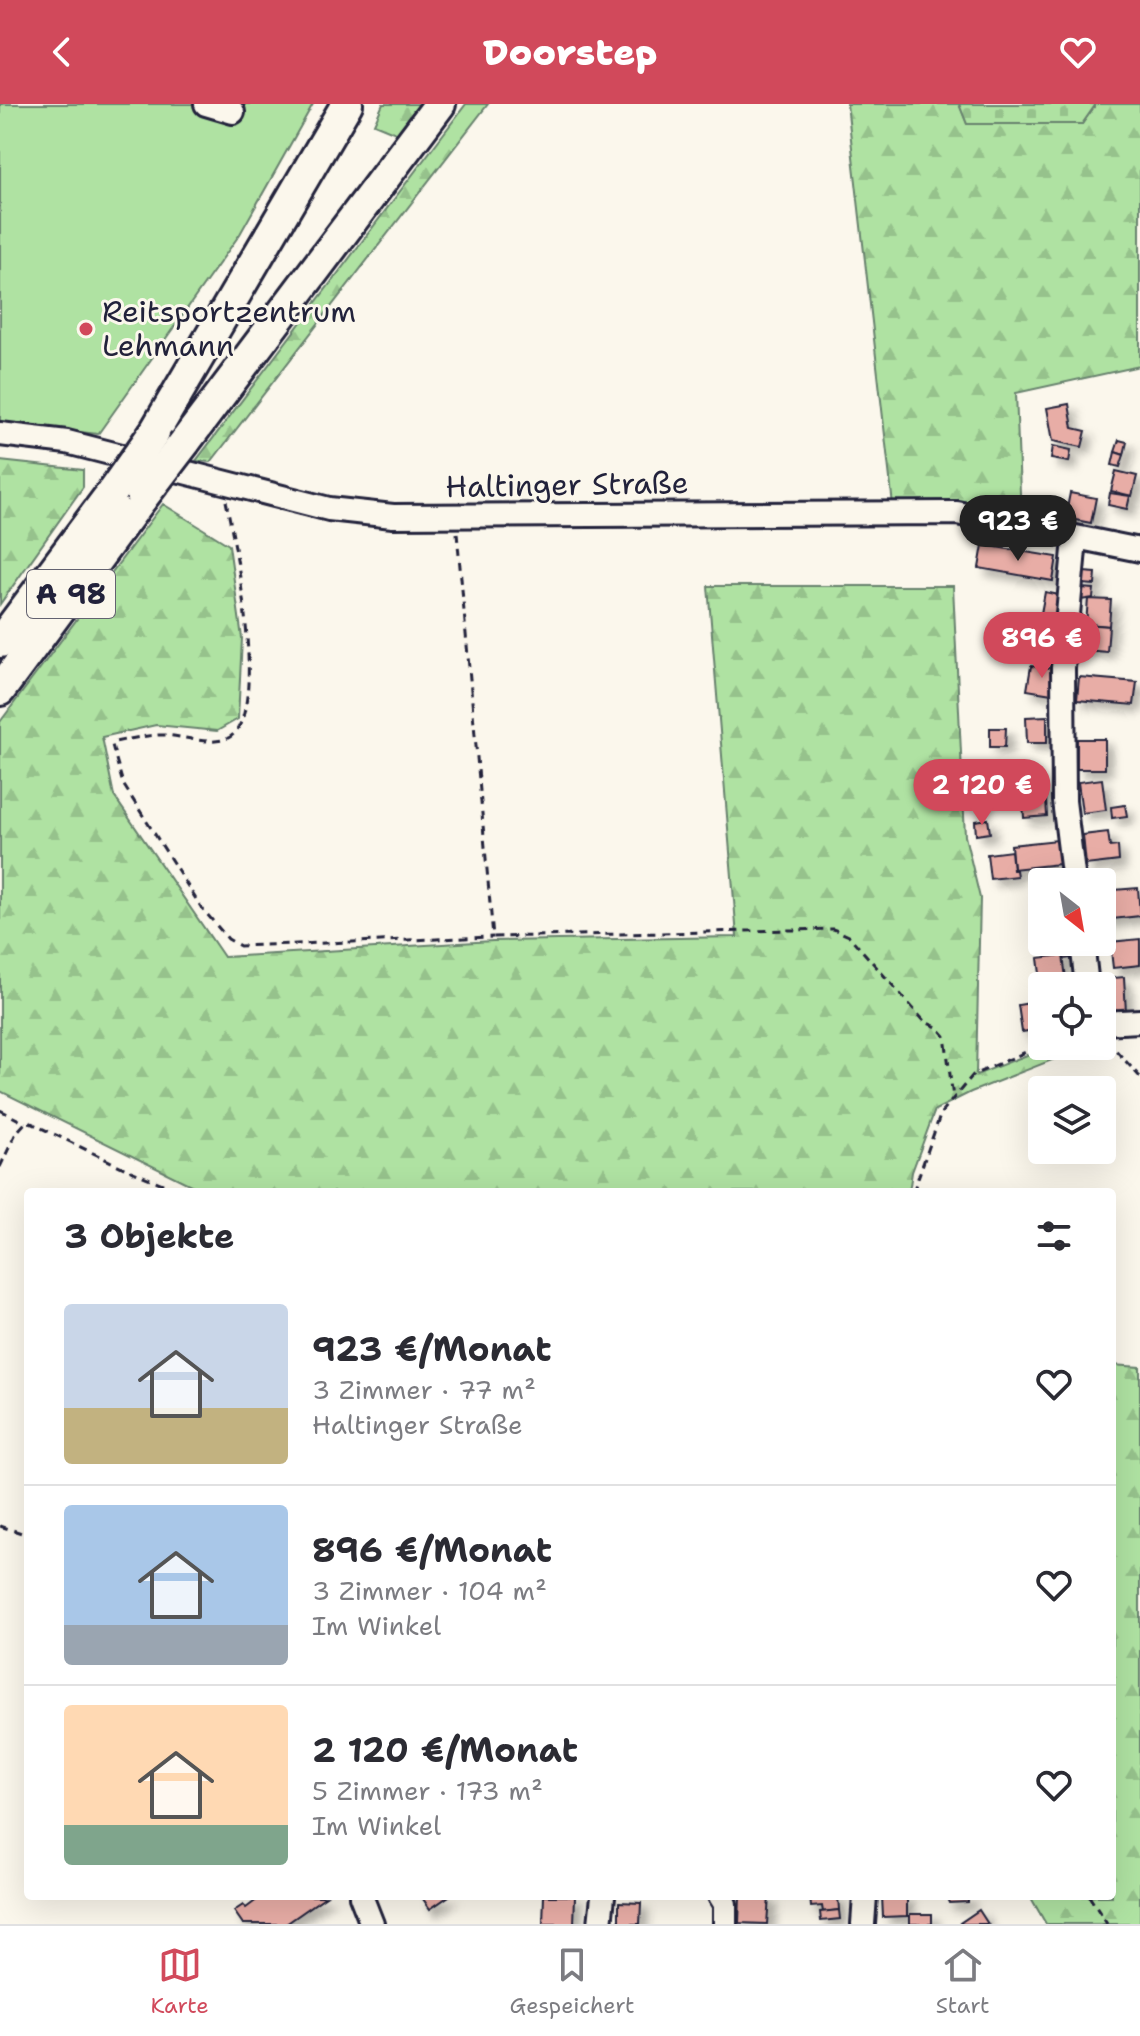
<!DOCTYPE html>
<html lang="de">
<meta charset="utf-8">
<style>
:root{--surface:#fff;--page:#f7f7f7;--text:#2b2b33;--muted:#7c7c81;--line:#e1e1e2;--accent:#d1495b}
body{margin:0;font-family:"Shantell Sans",sans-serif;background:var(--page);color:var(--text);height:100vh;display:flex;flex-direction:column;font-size:30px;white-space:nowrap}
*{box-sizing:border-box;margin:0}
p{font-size:26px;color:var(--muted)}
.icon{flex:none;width:44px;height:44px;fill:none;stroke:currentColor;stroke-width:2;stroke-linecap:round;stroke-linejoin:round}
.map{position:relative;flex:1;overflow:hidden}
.panel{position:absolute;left:24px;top:1084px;width:1092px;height:712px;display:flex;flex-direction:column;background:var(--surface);border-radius:8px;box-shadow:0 8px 32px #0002}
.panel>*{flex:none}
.needle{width:52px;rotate:149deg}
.buttons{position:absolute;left:1028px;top:764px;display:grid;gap:16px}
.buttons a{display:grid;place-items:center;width:88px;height:88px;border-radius:8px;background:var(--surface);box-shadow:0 8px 32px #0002;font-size:40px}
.price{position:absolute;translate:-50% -68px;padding:0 18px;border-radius:28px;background:var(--accent);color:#fff;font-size:26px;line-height:52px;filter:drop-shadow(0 2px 4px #0008)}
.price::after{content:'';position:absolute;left:50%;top:48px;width:24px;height:18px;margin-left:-12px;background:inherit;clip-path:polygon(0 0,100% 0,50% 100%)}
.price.current{background:#222;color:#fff}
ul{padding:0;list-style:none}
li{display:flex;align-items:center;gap:24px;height:200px;padding:0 40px}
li+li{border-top:2px solid var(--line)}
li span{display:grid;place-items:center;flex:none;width:224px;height:160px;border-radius:8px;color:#555}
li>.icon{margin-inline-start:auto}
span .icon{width:96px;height:96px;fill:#fffc;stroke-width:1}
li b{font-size:34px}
h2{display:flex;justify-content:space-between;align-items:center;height:96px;padding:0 40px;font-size:34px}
header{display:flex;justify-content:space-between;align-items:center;height:104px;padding:0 40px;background:var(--accent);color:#fff;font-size:36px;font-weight:800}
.tab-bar{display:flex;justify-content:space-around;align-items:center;height:112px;border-top:2px solid var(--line);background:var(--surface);font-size:22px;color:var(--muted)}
.tab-bar a{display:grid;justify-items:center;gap:4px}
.tab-bar .current{color:var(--accent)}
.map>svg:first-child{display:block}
</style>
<header><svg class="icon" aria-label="back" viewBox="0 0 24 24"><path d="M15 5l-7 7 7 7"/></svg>Doorstep<svg class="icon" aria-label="heart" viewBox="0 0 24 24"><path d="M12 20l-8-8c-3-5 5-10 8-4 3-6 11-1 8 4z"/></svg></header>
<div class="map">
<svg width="1140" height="1820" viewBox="0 0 1140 1820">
<defs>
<pattern id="forest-firs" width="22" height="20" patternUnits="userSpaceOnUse" patternTransform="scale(2)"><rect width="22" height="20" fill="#afe2a2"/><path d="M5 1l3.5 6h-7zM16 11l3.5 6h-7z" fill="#96c28c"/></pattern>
<pattern id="cemetery-stones" width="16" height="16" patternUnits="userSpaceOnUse" patternTransform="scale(2)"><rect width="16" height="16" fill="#afe2a2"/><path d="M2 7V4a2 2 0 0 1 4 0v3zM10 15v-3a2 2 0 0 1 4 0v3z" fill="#96c28c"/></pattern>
<filter id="shadow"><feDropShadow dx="7" dy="7" stdDeviation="4" flood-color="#0004"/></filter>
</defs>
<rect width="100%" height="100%" fill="#fbf7ec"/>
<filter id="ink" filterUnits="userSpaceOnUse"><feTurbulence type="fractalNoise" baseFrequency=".0125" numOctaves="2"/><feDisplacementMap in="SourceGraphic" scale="16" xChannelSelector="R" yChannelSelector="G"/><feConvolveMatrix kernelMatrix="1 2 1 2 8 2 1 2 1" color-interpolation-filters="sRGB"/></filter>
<g filter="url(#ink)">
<polygon fill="#afe2a2" stroke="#68826e" stroke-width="2" points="0,0 313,0 240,130 98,330 0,319"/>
<g fill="url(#forest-firs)" stroke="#68826e" stroke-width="2">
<polygon points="383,0 422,0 403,32 374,20"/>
<polygon points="466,0 488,0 211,358 196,357"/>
<polygon points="847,0 959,0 967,20 1082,20 1096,0 1140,0 1140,262 1016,289 1021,414 893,401"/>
<polygon points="0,357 83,366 83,383 0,500"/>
<polygon points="163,400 229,441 242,534 238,615 217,627 156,621 102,633 114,692 224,853 493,837 737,833 708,482 953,482 965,732 980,794 976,971 1050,942 1082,942 1080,945 971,988 935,1006 912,1068 909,1088 205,1088 0,987 0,618"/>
<polygon points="1112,1261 1140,1263 1140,1820 1046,1820 1030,1792 1112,1792"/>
</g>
<polygon fill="url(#cemetery-stones)" stroke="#68826e" stroke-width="2" points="959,0 1096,0 1082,20 967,20"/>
<g fill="#e8ada6" stroke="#22223b" stroke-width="2" filter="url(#shadow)">
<polygon points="1069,300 1073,324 1086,327 1082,343 1053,337 1047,304"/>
<polygon points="1119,336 1127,338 1124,351 1115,348"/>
<polygon points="1053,342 1071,346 1069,358 1051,355"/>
<polygon points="1115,348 1124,351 1120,363 1112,361"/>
<polygon points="1116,367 1137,372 1132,392 1111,387"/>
<polygon points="1070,389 1096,394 1091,419 1065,414"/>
<polygon points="1110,389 1130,392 1127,405 1108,401"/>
<polygon points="983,441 1057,453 1053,477 979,464"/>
<polygon points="1083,468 1096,469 1095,481 1082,480"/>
<polygon points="1081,484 1094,485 1093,494 1081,496"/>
<polygon points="1045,488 1059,491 1050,538 1036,536"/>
<polygon points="1088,495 1111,496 1109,522 1086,520"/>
<polygon points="1086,520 1109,522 1107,548 1084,546"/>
<polygon points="1031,562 1056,565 1052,590 1027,586"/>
<polygon points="1079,573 1137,578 1134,601 1077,596"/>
<polygon points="1047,612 1047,639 1027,639 1026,613"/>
<polygon points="990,624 1006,624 1005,643 990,643"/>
<rect x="1077" y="635" width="28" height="30"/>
<polygon points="972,665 989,665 989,679 984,680 985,696 973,697"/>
<polygon points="1102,675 1106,706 1082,709 1078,678"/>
<polygon points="1045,680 1046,696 1023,698 1021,683"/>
<polygon points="1046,696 1047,712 1024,714 1023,698"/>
<polygon points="1125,701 1127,712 1112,714 1111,703"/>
<polygon points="988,715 990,729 976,731 975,717"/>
<polygon points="1108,728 1110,743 1118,742 1119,757 1086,761 1083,731"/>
<polygon points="1057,736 1059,760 1013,765 1011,741"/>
<polygon points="1011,747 1013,766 1016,766 1017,772 990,775 987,750"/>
<polygon points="1138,784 1140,812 1103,816 1102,787"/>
<polygon points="1140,835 1140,861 1113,864 1110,838"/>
<polygon points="1075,840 1077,853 1064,855 1063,850 1059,850 1058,842"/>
<polygon points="1063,851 1066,875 1041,878 1038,854"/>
<polygon points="1124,873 1126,908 1106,910 1103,875"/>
<polygon points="1036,898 1040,925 1022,928 1018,901"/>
<polygon points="262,1792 326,1792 286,1820 243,1820 234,1807 243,1801 246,1804"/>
<polygon points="421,1792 449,1792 430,1805"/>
<polygon points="544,1792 575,1792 574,1820 543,1820"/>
<polygon points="740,1792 769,1793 767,1820 739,1819"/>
<polygon points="810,1792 838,1792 839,1806 823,1808 822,1802 811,1803"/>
<polygon points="882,1792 907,1792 907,1812 883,1813"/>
<polygon points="946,1792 968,1792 968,1798 949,1799"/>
<polygon points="619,1798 641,1799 640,1820 619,1820"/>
<polygon points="839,1806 840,1815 821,1817 820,1808"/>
<polygon points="979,1806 988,1820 961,1820 960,1819"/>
<rect x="910" y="1810" width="22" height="10"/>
</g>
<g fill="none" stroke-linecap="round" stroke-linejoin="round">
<g stroke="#22223b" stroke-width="28">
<g id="minor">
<polyline points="206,0 233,8"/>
<polyline points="0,330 67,338 329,405 393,412 957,409 1140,446"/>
<polyline points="1074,778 1064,697 1063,564 1075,435"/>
<polyline points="1082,838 1087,882"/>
<polyline points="1102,919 1140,917"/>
<polyline points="361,1792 372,1820"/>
<polyline points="720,1792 725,1800 725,1820"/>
<polyline points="600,1820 603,1792"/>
<polyline points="863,1820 865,1792"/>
</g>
</g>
<g stroke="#22223b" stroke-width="36">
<g id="highway">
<polyline points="154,329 347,0"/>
<polyline points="185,338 440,0"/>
<polyline points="0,538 113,387"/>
<polyline points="0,586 142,394"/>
</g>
</g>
<g stroke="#22223b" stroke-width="3" stroke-dasharray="8 6" stroke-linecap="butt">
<path d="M226,397C234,436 272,618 226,635C204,642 180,630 158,631C144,632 129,635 115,638L112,641L123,680L201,803L228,835L240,842L493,833"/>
<polyline points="457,429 493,833 833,825 849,832 925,918 937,923 945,932 953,994"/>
<polyline points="1109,935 1112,942 1140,973"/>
<polyline points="0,1006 25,1019"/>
<polyline points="0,1063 16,1029 27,1017 126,1065 182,1088"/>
<polyline points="913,1088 941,1009 973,971 1042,941"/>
<polyline points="0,1422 28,1431"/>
<polyline points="1089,1792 1107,1820"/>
</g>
<use href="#minor" stroke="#fbf7ec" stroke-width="22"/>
<use href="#highway" stroke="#fbf7ec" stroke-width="30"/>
<g stroke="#22223b" stroke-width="36" stroke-linecap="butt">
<g id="highway-bridge">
<polyline points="113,387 154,329"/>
<polyline points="142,394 185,338"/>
</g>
</g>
<use href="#highway-bridge" stroke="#fbf7ec" stroke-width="30"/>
</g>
</g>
<circle fill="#d1495b" stroke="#fbf7ec" stroke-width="3" cx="86" cy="225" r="8"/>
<g text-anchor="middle" stroke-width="6" stroke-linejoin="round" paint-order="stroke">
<rect fill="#fbf7ec" stroke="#636270" stroke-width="2" x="27" y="466" width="88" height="48" rx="6"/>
<g font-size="28" font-weight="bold" fill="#22223b">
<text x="71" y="500">A 98</text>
</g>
<g font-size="30" fill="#22223b" stroke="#fbf7ec" text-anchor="start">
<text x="102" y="218">Reitsportzentrum<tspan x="102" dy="34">Lehmann</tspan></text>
</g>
<g font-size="30" fill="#22223b" stroke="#fbf7ec">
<text transform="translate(567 381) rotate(-1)" y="10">Haltinger Straße</text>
</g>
</g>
</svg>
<div class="buttons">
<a><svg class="needle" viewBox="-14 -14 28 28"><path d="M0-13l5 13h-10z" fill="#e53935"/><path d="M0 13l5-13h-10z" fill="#7c7c81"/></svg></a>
<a><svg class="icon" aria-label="locate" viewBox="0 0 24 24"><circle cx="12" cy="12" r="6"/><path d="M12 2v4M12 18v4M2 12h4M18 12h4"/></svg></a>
<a><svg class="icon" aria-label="layers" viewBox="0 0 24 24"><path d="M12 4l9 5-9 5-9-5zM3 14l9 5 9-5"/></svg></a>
</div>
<b class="price current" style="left:1018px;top:459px">923 €</b>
<b class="price" style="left:1042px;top:576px">896 €</b>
<b class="price" style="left:982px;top:723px">2 120 €</b>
<section class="panel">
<h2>3 Objekte<svg class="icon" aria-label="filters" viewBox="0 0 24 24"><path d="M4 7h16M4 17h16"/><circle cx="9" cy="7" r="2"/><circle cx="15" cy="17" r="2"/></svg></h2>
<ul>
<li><span style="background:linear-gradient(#c9d6e8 65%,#c2b280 0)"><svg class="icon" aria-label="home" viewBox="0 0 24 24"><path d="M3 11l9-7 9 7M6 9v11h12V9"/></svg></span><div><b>923 €/Monat</b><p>3 Zimmer · 77 m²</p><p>Haltinger Straße</p></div><svg class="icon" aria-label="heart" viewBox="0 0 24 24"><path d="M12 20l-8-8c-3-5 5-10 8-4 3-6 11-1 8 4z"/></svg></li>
<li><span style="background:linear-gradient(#a9c7e8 75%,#9aa5b1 0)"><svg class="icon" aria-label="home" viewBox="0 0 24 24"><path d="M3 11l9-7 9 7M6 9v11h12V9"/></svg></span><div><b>896 €/Monat</b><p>3 Zimmer · 104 m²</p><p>Im Winkel</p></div><svg class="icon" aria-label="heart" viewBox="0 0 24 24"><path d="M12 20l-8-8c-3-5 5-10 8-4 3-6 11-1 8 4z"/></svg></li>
<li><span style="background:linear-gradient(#ffd9b3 75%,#7fa58c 0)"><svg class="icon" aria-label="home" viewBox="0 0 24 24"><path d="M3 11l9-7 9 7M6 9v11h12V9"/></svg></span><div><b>2 120 €/Monat</b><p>5 Zimmer · 173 m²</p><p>Im Winkel</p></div><svg class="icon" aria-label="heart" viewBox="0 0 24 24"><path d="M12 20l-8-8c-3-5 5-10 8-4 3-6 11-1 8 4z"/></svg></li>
</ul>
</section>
</div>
<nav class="tab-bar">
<a class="current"><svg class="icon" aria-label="map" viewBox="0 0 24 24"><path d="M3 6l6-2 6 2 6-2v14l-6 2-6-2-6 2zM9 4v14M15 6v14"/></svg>Karte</a>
<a><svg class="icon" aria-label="saved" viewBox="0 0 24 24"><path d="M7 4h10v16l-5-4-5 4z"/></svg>Gespeichert</a>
<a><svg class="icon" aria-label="home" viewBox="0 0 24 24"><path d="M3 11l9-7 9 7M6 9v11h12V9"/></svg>Start</a>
</nav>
